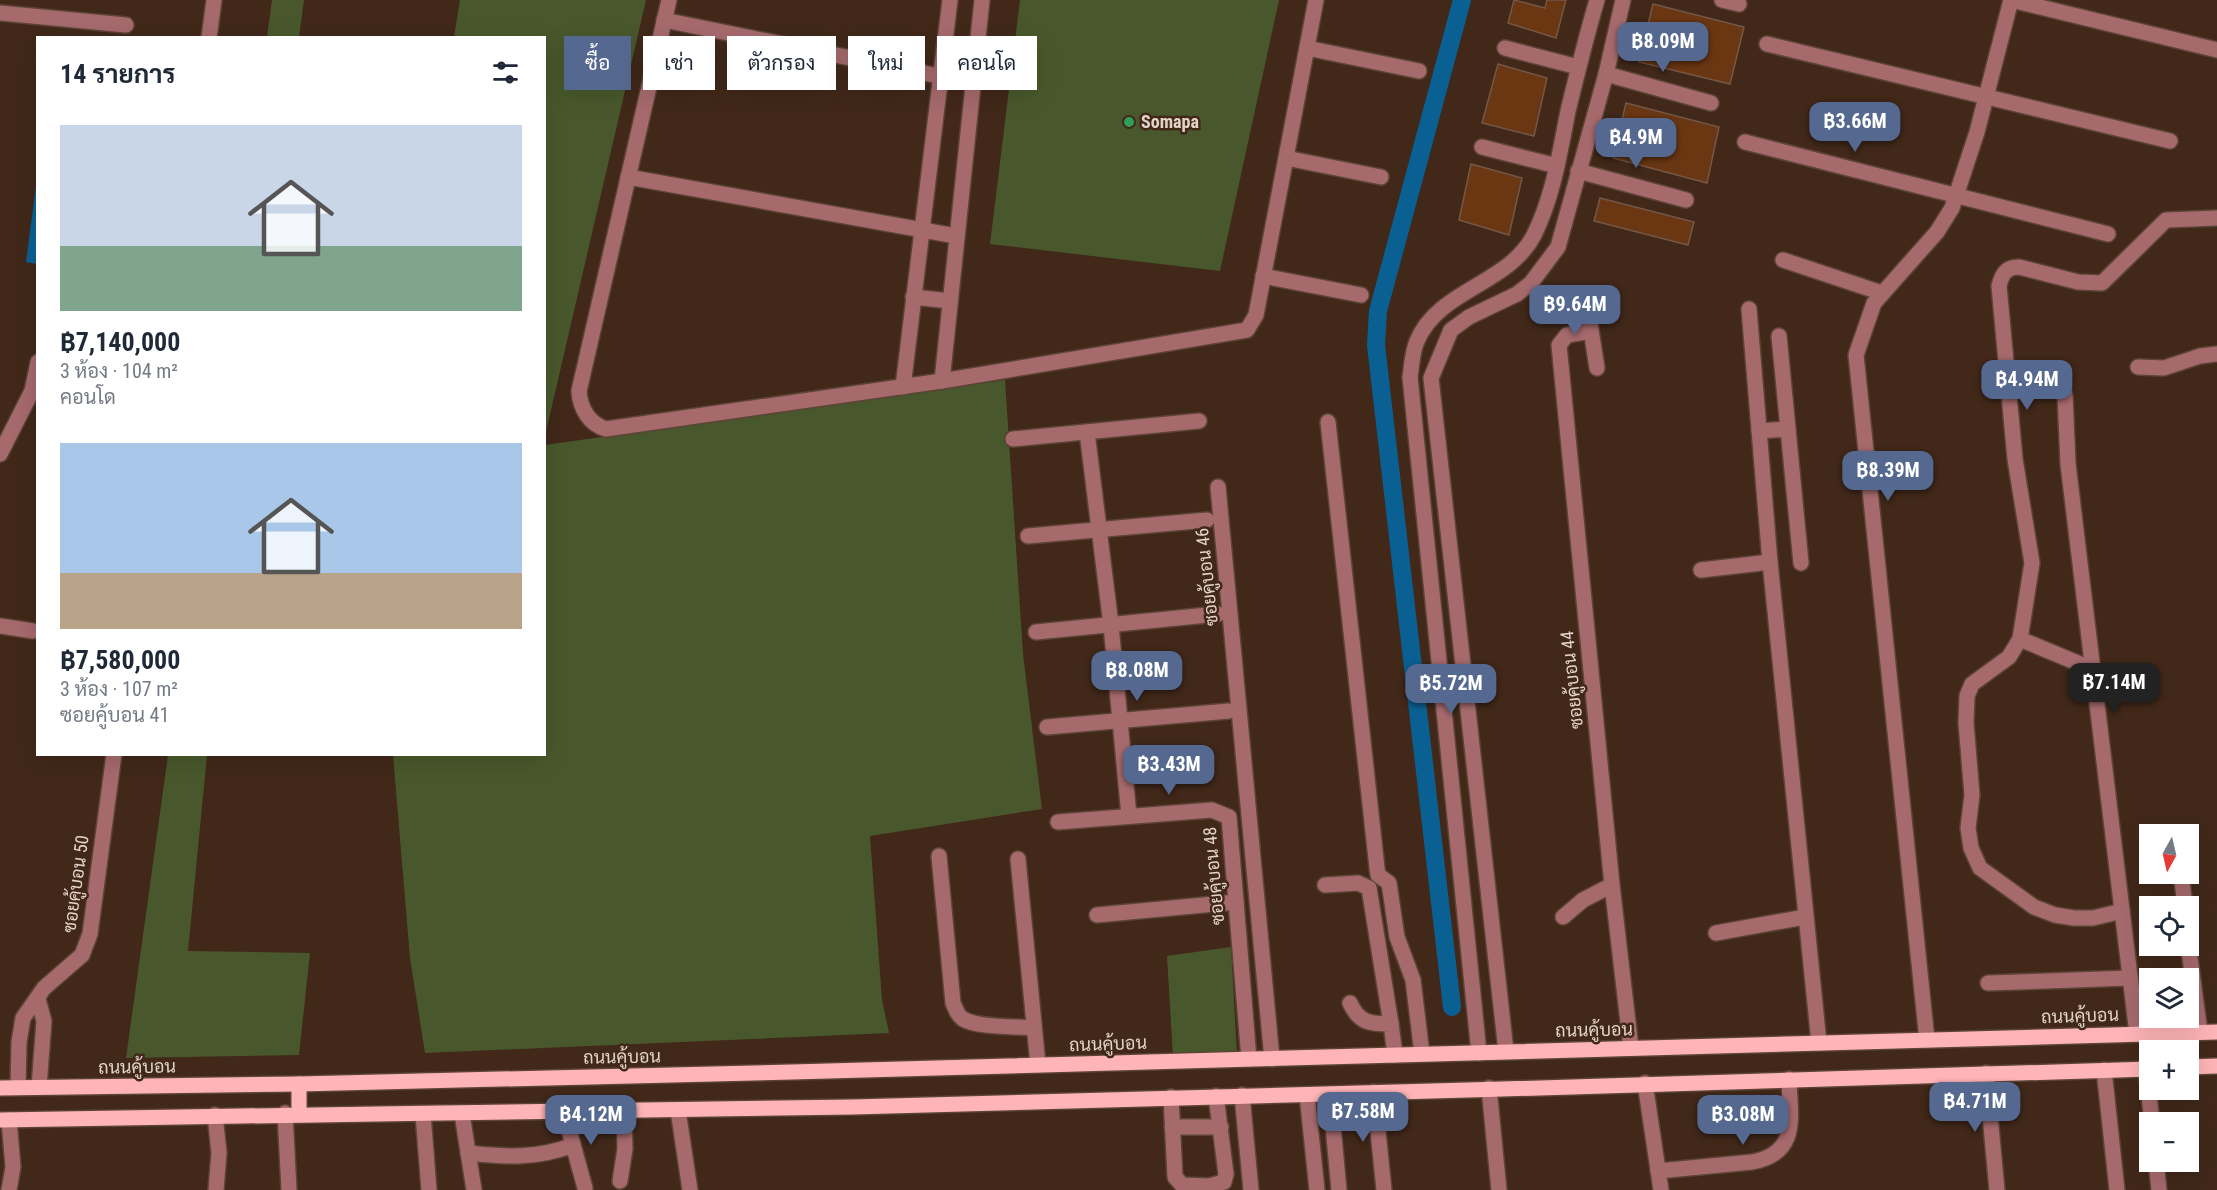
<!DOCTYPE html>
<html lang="th">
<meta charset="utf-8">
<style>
:root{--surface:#fff;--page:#f6f6f7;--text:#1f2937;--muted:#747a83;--accent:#556890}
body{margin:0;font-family:"Roboto Condensed",Sarabun,sans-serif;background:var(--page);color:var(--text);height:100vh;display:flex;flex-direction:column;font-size:22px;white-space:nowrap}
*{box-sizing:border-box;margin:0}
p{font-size:20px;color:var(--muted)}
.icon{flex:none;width:33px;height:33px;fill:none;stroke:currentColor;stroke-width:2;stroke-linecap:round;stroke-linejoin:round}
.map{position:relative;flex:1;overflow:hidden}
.side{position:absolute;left:36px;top:36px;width:510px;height:720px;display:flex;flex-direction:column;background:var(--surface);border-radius:0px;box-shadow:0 6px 24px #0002}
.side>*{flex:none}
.top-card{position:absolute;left:564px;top:36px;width:570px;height:54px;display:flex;gap:12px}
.needle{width:39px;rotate:188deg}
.buttons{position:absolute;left:2139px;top:824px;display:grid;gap:12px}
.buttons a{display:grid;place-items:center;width:60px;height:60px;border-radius:0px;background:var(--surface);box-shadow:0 6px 24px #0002;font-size:30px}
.price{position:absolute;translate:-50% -51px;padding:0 14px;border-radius:12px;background:var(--accent);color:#fff;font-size:20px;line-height:39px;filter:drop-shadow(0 2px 3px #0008)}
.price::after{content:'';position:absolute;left:50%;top:36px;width:18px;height:14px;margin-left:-9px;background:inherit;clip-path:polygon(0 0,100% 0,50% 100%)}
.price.active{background:#222;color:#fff}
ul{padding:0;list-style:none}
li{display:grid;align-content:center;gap:12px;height:318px;padding:0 24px}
li span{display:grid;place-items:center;height:186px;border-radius:0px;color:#555}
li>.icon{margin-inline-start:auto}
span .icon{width:108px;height:108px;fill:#fffc;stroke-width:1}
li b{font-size:26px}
h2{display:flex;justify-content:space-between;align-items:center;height:72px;padding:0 24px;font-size:26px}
.pill{padding:0 21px;border-radius:0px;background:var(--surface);box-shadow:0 6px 24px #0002;font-size:21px;line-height:54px}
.pill.active{background:var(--accent);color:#fff}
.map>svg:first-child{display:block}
</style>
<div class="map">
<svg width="2217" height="1190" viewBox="0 0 2217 1190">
<rect width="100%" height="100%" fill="#412819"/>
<g fill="#49582c">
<polygon points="272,0 304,0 299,37 267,37"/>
<polygon points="460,0 646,0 545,436 544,38 454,37"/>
<polygon points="1020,0 1279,0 1220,271 990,244"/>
<polygon points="1005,380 1023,654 1042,809 870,836 882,1000 889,1033 425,1053 410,958 393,755 544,754 545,445"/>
<polygon points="168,755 207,755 188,951 310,953 299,1055 126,1058"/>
<polygon points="1231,947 1237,1054 1173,1056 1167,956"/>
</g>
<polygon fill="#0b6093" points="37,178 37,264 26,262"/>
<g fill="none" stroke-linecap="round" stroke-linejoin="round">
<polyline stroke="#0b6093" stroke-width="18" points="1452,1007 1376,345 1378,311 1462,0"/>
</g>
<g fill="#6a3712" stroke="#735747" stroke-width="1.5">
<polygon points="1514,0 1545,8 1547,0 1566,0 1556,38 1508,23"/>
<polygon points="1653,4 1744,27 1730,84 1639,62"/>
<polygon points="1498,64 1547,78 1534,136 1482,123"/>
<polygon points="1626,103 1719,127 1707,183 1613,158"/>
<polygon points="1471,164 1522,178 1509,235 1459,220"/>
<polygon points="1600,198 1694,222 1688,245 1594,221"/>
</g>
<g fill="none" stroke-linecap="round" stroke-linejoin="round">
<g stroke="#5b4335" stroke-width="18">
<g id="minor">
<path d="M669,0L579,391C580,408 589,424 606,429L942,381L1247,330L1256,315L1316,0"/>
<polyline points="1722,0 1739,4"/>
<polyline points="2011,0 2217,50"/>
<polyline points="0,13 126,25"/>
<polyline points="664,20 973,83"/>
<polyline points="209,38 214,0"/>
<polyline points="1767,44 2170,141"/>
<polyline points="1307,48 1419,71"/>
<polyline points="1505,48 1578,67"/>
<polyline points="1606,74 1711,103"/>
<polyline points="1745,142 2108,234"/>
<polyline points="1482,147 1557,166"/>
<polyline points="1286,158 1381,177"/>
<polyline points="1578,171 1686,200"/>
<polyline points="628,177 956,236"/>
<polyline points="1783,260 1882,293"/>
<polyline points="1263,276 1361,295"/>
<polyline points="913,297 950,301"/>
<polyline points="1586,298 1597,368"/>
<polyline points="1749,309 1770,562 1819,1043"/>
<polyline points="1591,331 1567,335 1559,345 1612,885 1631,1048"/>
<polyline points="1779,336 1788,429"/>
<polyline points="2138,367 2164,368 2200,356 2217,354"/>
<polyline points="942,381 982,0"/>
<polyline points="903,387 950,0"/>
<polyline points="2065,395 2068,464 2137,1034"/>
<polyline points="1328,422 1377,868 1378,875 1389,883 1397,937 1413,980 1422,1054"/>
<polyline points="1759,431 1788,429 1801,563"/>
<polyline points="1087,432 1111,625 1129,816"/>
<polyline points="1013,439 1199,421"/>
<polyline points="0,454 32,391 38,362"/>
<polyline points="1218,487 1272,1059"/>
<polyline points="1028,536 1207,520"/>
<polyline points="1701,570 1770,562"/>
<polyline points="0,626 33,631"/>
<polyline points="1036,632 1218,614"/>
<polyline points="2020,639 2092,669"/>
<polyline points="1047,727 1229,711"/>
<polyline points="1058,822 1212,810 1229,817 1249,1059"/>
<path d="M939,856L953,1003C956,1009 957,1015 963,1019C978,1028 1016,1026 1034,1028"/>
<polyline points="1018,859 1038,1065"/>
<polyline points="2181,873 2185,906"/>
<polyline points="1325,885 1358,883 1369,888 1391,1024"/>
<path d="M2122,911L2093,918H2074L2055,915L2034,907L1980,868L1971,848L1968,828L1972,795L1966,723L1967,696L1972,684L2009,657L2020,639L2032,563L2015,459L1999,286C2002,274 2006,267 2019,267L2078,282L2102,283L2166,220L2217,218"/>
<polyline points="1097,915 1236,902"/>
<polyline points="1563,917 1583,900 1612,885"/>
<polyline points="1716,933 1805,917"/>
<polyline points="2188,943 2200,1032"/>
<polyline points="1988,983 2130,978"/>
<polyline points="38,999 44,1021 39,1087"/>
<path d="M1350,1003C1359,1023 1370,1024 1391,1024L1395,1055"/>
<polyline points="1927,1040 1856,355 1874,303 1937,232 1952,208 1977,132 2011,0"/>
<polyline points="1506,1051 1431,378 1451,330 1469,317 1517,294 1531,283 1558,247 1606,74 1623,0"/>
<path d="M1479,1053L1410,377C1412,365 1412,352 1417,341C1439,289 1508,285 1534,235C1553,197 1560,152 1568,111C1577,74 1586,37 1597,0"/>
<polyline points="2146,1069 2152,1122"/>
<polyline points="2104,1070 2117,1190"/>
<polyline points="1986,1073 1997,1190"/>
<polyline points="1645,1083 1661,1190"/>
<polyline points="18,1087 19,1042 23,1018 44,988 82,955 90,934 114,754"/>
<polyline points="1489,1088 1499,1190"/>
<polyline points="1374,1092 1384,1190"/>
<polyline points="1330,1094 1339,1190"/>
<polyline points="1242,1095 1251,1190"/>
<polyline points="1307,1095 1317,1190"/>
<polyline points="1171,1097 1175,1177 1182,1185 1209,1186 1224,1182 1226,1174 1216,1096"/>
<polyline points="678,1110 690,1190"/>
<polyline points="564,1112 585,1188"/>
<polyline points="285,1113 289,1190"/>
<polyline points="423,1114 429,1190"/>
<polyline points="462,1114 474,1190"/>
<polyline points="215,1115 219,1153 216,1190"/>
<polyline points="9,1120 13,1167 9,1190"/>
<polyline points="1172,1127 1221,1127"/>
<path d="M468,1153C505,1157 538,1159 573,1145"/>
<polyline points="2156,1161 2159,1190"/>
<path d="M1658,1171L1752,1162C1800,1153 1790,1117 1789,1079"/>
<polyline points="620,1181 625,1149 624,1111"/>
</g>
</g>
<g stroke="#5b4335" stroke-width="18">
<g id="major">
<polyline points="2188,1067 2217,1066"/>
<polyline points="299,1084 299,1113"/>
<polyline points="0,1088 299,1084 792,1072 2217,1032"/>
<path d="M0,1120C284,1113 569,1113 853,1107C1286,1097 1717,1082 2150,1069"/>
</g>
</g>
<use href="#minor" stroke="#a66a6d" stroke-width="15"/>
<use href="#major" stroke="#ffb5b7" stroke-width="15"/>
</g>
<circle fill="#2e9e5b" stroke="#412819" stroke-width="2" cx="1129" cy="122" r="6"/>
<g text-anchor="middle" stroke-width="5" stroke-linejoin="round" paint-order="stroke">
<g font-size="18" font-weight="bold" fill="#e3d3c9" stroke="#412819" text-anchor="start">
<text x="1141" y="128">Somapa</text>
</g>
<g font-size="18" fill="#e3d3c9" stroke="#412819">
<text transform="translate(1207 577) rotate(-96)" y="6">ซอยคู้บอน 46</text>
<text transform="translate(1572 680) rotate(-96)" y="6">ซอยคู้บอน 44</text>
<text transform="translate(1214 876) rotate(-95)" y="6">ซอยคู้บอน 48</text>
<text transform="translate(76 884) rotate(-82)" y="6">ซอยคู้บอน 50</text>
<text transform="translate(2080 1016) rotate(-2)" y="6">ถนนคู้บอน</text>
<text transform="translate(1594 1030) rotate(-1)" y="6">ถนนคู้บอน</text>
<text transform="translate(1108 1044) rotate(-2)" y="6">ถนนคู้บอน</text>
<text transform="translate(622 1057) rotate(-1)" y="6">ถนนคู้บอน</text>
<text transform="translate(137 1067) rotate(-1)" y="6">ถนนคู้บอน</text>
</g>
</g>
</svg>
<div class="buttons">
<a><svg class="needle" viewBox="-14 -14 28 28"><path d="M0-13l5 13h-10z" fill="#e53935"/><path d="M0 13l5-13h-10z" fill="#747a83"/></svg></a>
<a><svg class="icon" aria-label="locate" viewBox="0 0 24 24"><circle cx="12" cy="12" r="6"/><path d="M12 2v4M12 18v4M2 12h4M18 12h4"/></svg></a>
<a><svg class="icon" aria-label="layers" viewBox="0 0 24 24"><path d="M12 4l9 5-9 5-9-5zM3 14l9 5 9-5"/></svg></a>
<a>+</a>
<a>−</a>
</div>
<b class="price" style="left:1663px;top:73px">฿8.09M</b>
<b class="price" style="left:1855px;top:153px">฿3.66M</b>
<b class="price" style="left:1636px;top:169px">฿4.9M</b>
<b class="price" style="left:1575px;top:336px">฿9.64M</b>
<b class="price" style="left:2027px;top:411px">฿4.94M</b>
<b class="price" style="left:1888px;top:502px">฿8.39M</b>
<b class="price" style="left:1137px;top:702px">฿8.08M</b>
<b class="price active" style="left:2114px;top:714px">฿7.14M</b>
<b class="price" style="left:1451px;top:715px">฿5.72M</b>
<b class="price" style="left:1169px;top:796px">฿3.43M</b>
<b class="price" style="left:1975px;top:1133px">฿4.71M</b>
<b class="price" style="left:1363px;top:1143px">฿7.58M</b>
<b class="price" style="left:591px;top:1146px">฿4.12M</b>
<b class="price" style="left:1743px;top:1146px">฿3.08M</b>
<div class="top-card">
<a class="pill active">ซื้อ</a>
<a class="pill">เช่า</a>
<a class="pill">ตัวกรอง</a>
<a class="pill">ใหม่</a>
<a class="pill">คอนโด</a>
</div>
<section class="side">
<h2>14 รายการ<svg class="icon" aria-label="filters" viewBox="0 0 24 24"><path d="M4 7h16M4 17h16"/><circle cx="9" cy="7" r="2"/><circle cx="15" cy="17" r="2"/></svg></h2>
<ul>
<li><span style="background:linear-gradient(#c9d6e8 65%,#7fa58c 0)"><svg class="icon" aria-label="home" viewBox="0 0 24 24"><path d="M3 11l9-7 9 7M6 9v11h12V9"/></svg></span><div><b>฿7,140,000</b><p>3 ห้อง · 104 m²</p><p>คอนโด</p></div></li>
<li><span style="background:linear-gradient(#a9c7e8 70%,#b9a48a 0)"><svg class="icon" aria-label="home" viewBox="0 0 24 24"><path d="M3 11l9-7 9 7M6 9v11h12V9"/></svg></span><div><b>฿7,580,000</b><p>3 ห้อง · 107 m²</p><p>ซอยคู้บอน 41</p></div></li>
</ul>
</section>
</div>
